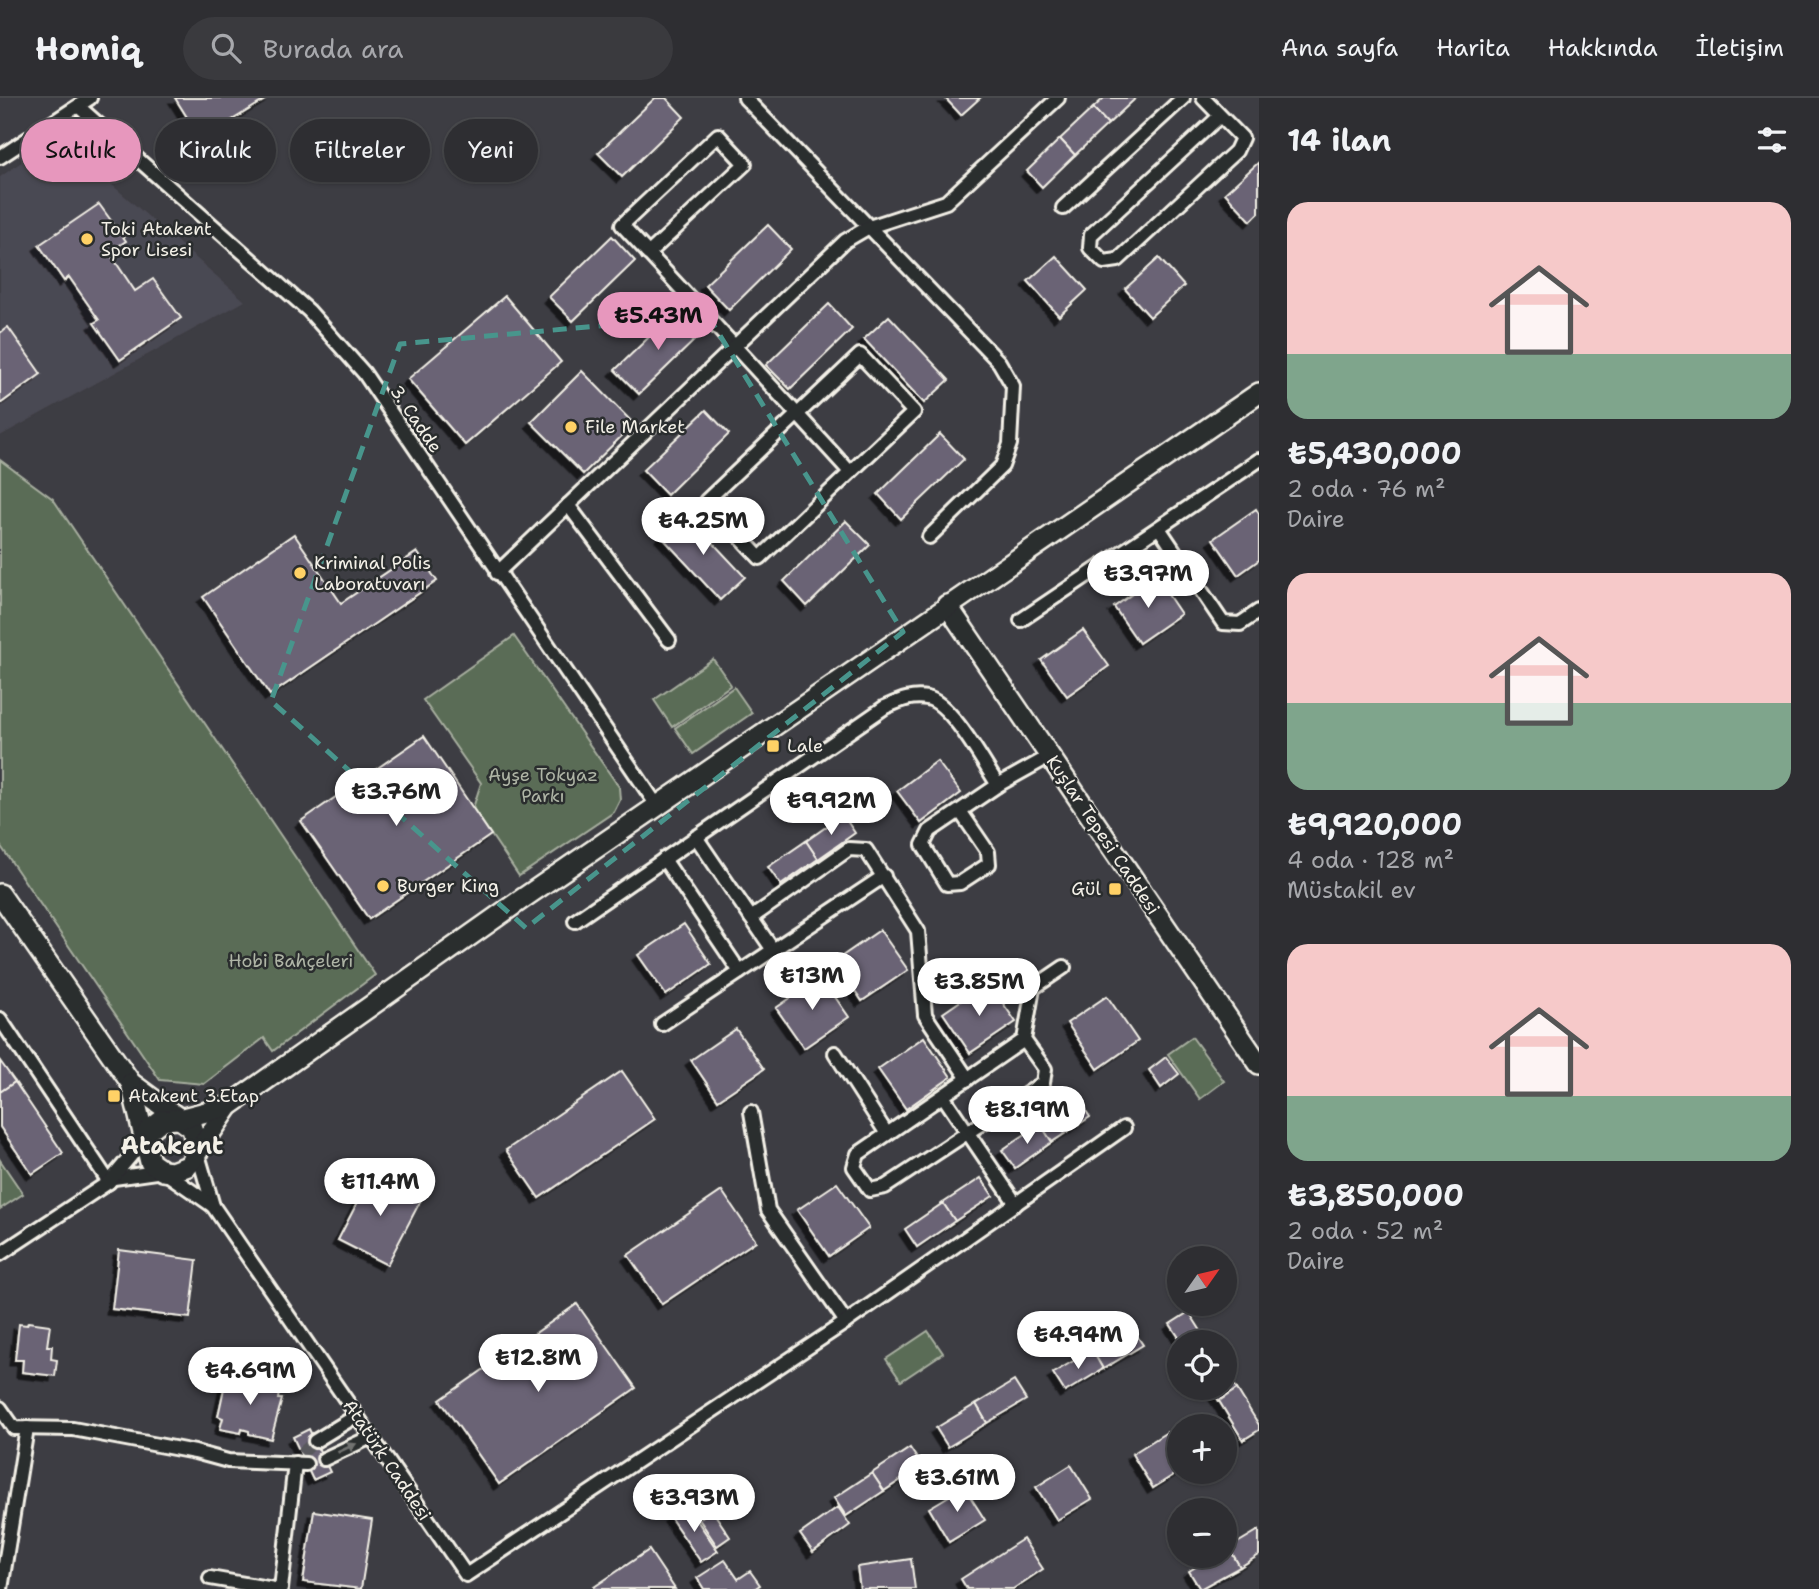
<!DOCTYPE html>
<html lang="tr">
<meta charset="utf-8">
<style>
:root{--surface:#2e2e32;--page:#3a3a3e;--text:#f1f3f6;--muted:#a7a8ac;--line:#494a4d;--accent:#e797bd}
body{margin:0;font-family:"Shantell Sans",sans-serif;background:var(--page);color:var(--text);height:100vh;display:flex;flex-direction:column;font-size:26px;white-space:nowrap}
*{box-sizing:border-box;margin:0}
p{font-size:23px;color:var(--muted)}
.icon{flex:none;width:38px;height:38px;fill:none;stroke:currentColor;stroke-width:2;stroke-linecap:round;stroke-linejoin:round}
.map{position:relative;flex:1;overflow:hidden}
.side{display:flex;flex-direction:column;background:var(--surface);width:560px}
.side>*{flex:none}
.guide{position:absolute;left:21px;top:21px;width:665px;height:63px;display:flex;gap:14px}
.needle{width:46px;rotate:56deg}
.fabs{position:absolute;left:1167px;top:1148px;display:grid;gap:14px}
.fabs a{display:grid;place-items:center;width:70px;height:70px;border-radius:50%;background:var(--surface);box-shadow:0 2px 5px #0004,0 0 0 2px var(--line);font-size:35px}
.price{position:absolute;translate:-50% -60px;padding:0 16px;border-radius:24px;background:#fff;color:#222;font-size:23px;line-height:46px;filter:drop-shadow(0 2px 4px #0008)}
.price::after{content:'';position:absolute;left:50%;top:42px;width:21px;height:16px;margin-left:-10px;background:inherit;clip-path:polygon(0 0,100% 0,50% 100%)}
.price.on{background:var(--accent);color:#111}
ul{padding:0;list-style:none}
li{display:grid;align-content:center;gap:14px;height:371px;padding:0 28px}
li span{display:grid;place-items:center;height:217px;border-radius:21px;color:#555}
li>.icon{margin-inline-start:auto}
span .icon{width:126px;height:126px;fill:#fffc;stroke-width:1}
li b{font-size:30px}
h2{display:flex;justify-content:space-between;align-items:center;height:84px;padding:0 28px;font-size:30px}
.tag{padding:0 24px;border-radius:32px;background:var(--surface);box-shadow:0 2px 5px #0004,0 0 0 2px var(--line);font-size:24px;line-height:63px}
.tag.on{background:var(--accent);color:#111}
header{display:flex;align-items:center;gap:42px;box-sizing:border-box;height:98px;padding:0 35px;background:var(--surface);border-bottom:2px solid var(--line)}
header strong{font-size:33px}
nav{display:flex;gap:38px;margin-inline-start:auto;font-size:24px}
.search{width:490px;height:63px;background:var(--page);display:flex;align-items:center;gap:18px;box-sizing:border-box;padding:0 24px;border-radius:38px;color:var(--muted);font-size:26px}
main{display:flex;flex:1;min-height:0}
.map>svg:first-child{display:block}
</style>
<header>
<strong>Homiq</strong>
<div class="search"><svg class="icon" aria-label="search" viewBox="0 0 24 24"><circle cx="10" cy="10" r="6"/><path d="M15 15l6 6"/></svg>Burada ara</div>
<nav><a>Ana sayfa</a><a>Harita</a><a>Hakkında</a><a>İletişim</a></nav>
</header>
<main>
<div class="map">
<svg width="1259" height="1491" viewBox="0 0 1259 1491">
<defs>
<filter id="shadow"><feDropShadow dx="-5.5" dy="5.5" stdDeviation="0" flood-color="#0009"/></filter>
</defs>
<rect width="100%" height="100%" fill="#3d3d43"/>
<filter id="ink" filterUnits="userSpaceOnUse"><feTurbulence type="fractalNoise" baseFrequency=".0143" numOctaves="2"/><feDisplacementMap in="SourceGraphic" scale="14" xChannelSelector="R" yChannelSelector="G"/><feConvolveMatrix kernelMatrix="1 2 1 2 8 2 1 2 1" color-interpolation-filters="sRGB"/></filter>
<g filter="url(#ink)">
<polygon fill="#4a4852" points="40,51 61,51 79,58 245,203 0,338 0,79"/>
<g fill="#5a6c56" stroke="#a7ae9f" stroke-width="2">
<polygon points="0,362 53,401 375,877 273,953 264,940 204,986 160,982 0,747"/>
<polygon points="514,538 619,689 620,702 614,714 519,778 473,710 481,685 423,602"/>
<polygon points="713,561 731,587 672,629 654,602"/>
<polygon points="734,589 752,615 693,656 675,630"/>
<polygon points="1192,939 1224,983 1200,1001 1168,956"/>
<polygon points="0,1062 23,1096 0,1111"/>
<polygon points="928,1233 943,1255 901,1283 886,1261"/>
</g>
<g fill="#6a6374" stroke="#f4f1e8" stroke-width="2" filter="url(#shadow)">
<polygon points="175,0 268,0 224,27 228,34 205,48"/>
<polygon points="655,0 666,0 684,19 622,79 598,55"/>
<polygon points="945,0 980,0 961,17"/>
<polygon points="1104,0 1136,0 1108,26 1093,10"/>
<polygon points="1093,10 1108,26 1075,57 1060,41"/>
<polygon points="1060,41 1075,57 1042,89 1027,73"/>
<polygon points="1259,64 1259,115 1251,123 1225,95"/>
<polygon points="99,106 126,143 109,154 135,193 153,181 181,220 120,262 94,225 99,222 69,179 64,183 39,147"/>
<polygon points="768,127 791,151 729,212 705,187"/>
<polygon points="612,138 635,163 573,223 549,199"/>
<polygon points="1056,158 1087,192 1059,218 1028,183"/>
<polygon points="1159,160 1184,188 1150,219 1125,191"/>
<polygon points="505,198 561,264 465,347 408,281"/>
<polygon points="829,206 852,231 790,291 766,267"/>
<polygon points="678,211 701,236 639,296 615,272"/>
<polygon points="889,218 949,282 924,305 864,241"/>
<polygon points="8,229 41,276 0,306 0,235"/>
<polygon points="582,273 634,326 583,376 531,324"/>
<polygon points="706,312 729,336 667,397 643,372"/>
<polygon points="940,336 964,361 901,421 878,396"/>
<polygon points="1256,411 1259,416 1259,462 1238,477 1213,441"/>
<polygon points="685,415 745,479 720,502 661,438"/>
<polygon points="846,423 870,447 807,508 784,483"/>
<polygon points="294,436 341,505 417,454 437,483 270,597 203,499"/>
<polygon points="1156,479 1181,516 1139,545 1114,509"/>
<polygon points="1083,532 1109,568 1067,598 1041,562"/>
<polygon points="424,638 491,737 369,821 301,723"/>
<polygon points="937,663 961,695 921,725 897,693"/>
<polygon points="843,717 855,735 818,761 806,743"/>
<polygon points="806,743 818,761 781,787 768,769"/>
<polygon points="684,826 711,866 666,897 638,857"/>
<polygon points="880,832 908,872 862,903 835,863"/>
<polygon points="821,879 849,919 804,950 776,910"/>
<polygon points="988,884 1016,924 970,955 943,915"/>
<polygon points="1107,898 1138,943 1098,971 1067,925"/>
<polygon points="736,931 764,971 718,1002 691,962"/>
<polygon points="924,939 951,979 906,1011 878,971"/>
<polygon points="1166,959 1179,976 1161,990 1149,972"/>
<polygon points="0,963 15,984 0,994"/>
<polygon points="622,973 655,1021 539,1100 506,1052"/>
<polygon points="15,984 63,1055 32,1076 0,1029 0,994"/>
<polygon points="1078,1001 1090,1019 1052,1044 1040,1026"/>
<polygon points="1040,1026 1052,1044 1015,1070 1002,1052"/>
<polygon points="374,1072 423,1098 387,1167 338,1142"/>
<polygon points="981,1080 993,1098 955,1123 943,1105"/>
<polygon points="837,1085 869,1130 829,1158 797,1112"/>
<polygon points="722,1093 756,1143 662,1206 628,1157"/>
<polygon points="943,1105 955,1123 917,1149 905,1131"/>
<polygon points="119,1152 197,1162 190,1220 112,1211"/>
<polygon points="577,1206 636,1290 499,1386 440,1302"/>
<polygon points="1189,1214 1208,1244 1182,1244 1170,1226"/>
<polygon points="28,1224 50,1227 47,1248 52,1248 51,1261 57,1262 55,1278 22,1274 23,1262 15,1262 19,1226 27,1227"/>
<polygon points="1131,1229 1143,1247 1103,1271 1092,1252"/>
<polygon points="1092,1252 1103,1271 1065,1294 1053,1275"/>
<polygon points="1225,1272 1237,1291 1219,1303 1210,1290 1225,1290"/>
<polygon points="232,1277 253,1282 252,1287 258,1289 259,1283 280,1288 278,1301 282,1301 271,1341 249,1336 249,1333 242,1331 241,1335 220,1331 223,1320 218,1318 225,1286 230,1287"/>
<polygon points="1014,1283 1026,1302 987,1325 976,1306"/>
<polygon points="1237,1291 1259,1327 1259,1332 1243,1342 1219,1303"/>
<polygon points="976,1306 987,1325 948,1349 936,1330"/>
<polygon points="309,1331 330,1374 313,1382 293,1339"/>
<polygon points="1167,1334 1180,1354 1180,1373 1153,1390 1132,1356"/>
<polygon points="910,1350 922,1368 884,1393 872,1375"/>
<polygon points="1071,1367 1092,1401 1057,1422 1036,1389"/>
<polygon points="872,1375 884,1393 846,1418 834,1400"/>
<polygon points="964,1389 985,1422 949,1444 929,1410"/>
<polygon points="687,1408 718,1453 701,1464 670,1419"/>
<polygon points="838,1409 850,1427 813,1454 800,1436"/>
<polygon points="712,1412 730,1439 717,1448 699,1421"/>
<polygon points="314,1413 372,1422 361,1491 303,1484"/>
<polygon points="1259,1432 1259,1457 1240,1469 1229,1450"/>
<polygon points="1023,1441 1043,1471 1013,1491 967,1491 961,1481"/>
<polygon points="1229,1450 1240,1469 1200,1491 1189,1473 1215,1458 1225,1458"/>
<polygon points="649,1452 675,1491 595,1491 594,1489"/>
<polygon points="911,1461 915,1491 860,1491 857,1469"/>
<polygon points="725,1462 738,1481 750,1473 760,1487 754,1491 704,1491 697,1480"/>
</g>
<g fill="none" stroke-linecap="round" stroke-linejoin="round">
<polyline stroke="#58585c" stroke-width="12" stroke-dasharray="12 6" stroke-linecap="butt" points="301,1356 315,1343"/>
<g stroke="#f4f1e8" stroke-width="18">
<g id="street">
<polyline points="745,0 999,264 1013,288 1010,346 1002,368 929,439"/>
<polyline points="1203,0 1242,40 1236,53 1118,162 1104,164 1090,150 1091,137 1220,18"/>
<polyline points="79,9 309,213 364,275 658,709"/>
<polyline points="0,59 90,0"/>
<polyline points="1063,110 1183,0"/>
<path d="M648,156L745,66L718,37L622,127C698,209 775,291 850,374"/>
<polygon points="860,257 914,314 760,460 706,403"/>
<polyline points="568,407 669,542"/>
<polyline points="1159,430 1223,525 1240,526 1259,513"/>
<polyline points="497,475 845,143 869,129 946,104 1058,0"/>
<polyline points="1021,522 1259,362"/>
<polyline points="960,713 988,754 989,766 960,785 947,786 923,747 930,733 998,687 1050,658"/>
<polyline points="696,739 773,852"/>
<polyline points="664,761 740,874"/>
<polyline points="751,820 849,751 866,752 918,833 925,917 968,981"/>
<path d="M575,823L885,609C899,603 911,597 927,600C951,604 984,666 998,687"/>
<polyline points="0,921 109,1084"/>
<polyline points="662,926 884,778"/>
<polyline points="1024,942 1045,971 1043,985 885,1089 870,1092 854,1069 858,1056 1024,942 1033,890 1064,869"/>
<polyline points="835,955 887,1036"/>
<polyline points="943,998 1016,1106"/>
<polyline points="751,1014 768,1112 846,1224"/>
<polyline points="197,1053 213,1108 466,1477 846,1224 1124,1030"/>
<polyline points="114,1080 163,1073 213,1108"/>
<polyline points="0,1156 109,1084 145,1041"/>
<polyline points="0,1310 14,1330 73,1331 195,1354 228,1363 306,1366"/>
<polyline points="315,1343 356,1318"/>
<polyline points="324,1361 371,1339"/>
<polyline points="210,1480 274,1491"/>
<polyline points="1,1491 27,1330"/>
<polyline points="281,1491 295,1365"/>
</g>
</g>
<g stroke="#f4f1e8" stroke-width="24">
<g id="secondary">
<polyline points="947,507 1259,966"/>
<polyline points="0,796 131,985 192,1030 197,1053"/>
<polyline points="131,985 150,1064 163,1073 172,1074 188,1068 229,1008 522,801 1259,295"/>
<polyline points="145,1041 148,1033 162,1022 179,1021 229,1008"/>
</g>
</g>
<use href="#street" stroke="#2a2d2e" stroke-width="12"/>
<use href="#secondary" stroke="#2a2d2e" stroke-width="19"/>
</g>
<defs><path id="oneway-solid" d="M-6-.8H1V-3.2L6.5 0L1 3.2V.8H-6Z" transform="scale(1.75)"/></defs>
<use fill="#71726f" href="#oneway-solid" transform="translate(347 1350) rotate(-25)"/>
</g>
<path fill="none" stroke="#48958c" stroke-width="5" stroke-dasharray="14 9" stroke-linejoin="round" d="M708,218L903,534L526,830L271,603L400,246Z"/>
<g fill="#ffd166" stroke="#2a2d2e" stroke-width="2.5">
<circle cx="87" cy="141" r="7"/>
<circle cx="571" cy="329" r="7"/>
<circle cx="300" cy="475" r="7"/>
<rect x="766" y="641" width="14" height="14" rx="3.5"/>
<circle cx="383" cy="788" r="7"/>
<rect x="1108" y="784" width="14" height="14" rx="3.5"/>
<rect x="107" y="991" width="14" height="14" rx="3.5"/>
</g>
<g text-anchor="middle" stroke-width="5" stroke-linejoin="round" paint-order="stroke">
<g font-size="18" fill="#f4f1e8" stroke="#2a2d2e" text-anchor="start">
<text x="101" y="137">Toki Atakent<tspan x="101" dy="21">Spor Lisesi</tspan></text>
<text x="585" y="335">File Market</text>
<text x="314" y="471">Kriminal Polis<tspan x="314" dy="21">Laboratuvarı</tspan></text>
<text x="787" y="654">Lale</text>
<text x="397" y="794">Burger King</text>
<text x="1101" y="797" text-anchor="end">Gül</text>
<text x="128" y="1004">Atakent 3.Etap</text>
</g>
<g font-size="18" fill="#f4f1e8" stroke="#2a2d2e">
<text transform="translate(416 321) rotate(56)" y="6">3. Cadde</text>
<text transform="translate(1103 737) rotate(56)" y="6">Kuşlar Tepesi Caddesi</text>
<text transform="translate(387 1362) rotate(56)" y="6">Atatürk Caddesi</text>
</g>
<g font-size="18" fill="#afb5a6" stroke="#2a2d2e">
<text x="543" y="683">Ayşe Tokyaz<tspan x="543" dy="21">Parkı</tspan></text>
<text x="291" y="869">Hobi Bahçeleri</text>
</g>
<g font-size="24" font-weight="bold" fill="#f4f1e8" stroke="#2a2d2e">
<text x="172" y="1056">Atakent</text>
</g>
</g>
</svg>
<div class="fabs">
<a><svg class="needle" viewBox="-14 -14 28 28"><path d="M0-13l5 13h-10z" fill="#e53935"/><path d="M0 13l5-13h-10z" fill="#a7a8ac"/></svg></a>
<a><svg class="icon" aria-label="locate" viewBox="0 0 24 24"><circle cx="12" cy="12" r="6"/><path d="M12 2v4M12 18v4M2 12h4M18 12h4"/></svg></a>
<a>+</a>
<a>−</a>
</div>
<b class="price on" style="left:658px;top:254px">₺5.43M</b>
<b class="price" style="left:703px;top:459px">₺4.25M</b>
<b class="price" style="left:1148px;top:512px">₺3.97M</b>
<b class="price" style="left:396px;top:730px">₺3.76M</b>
<b class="price" style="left:831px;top:739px">₺9.92M</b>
<b class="price" style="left:812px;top:914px">₺13M</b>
<b class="price" style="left:979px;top:920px">₺3.85M</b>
<b class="price" style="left:1027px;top:1048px">₺8.19M</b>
<b class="price" style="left:380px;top:1120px">₺11.4M</b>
<b class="price" style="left:1078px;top:1273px">₺4.94M</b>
<b class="price" style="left:538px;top:1296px">₺12.8M</b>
<b class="price" style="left:250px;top:1309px">₺4.69M</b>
<b class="price" style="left:957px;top:1416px">₺3.61M</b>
<b class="price" style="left:694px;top:1436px">₺3.93M</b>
<div class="guide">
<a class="tag on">Satılık</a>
<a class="tag">Kiralık</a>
<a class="tag">Filtreler</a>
<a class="tag">Yeni</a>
</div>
</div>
<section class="side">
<h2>14 ilan<svg class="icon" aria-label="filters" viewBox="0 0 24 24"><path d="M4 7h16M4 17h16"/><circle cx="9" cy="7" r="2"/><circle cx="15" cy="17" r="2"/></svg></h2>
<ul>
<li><span style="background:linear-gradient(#f6c9c9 70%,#7fa58c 0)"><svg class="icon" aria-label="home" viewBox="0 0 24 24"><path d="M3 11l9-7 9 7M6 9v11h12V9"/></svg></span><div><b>₺5,430,000</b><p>2 oda · 76 m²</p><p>Daire</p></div></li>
<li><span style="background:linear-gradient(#f6c9c9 60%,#7fa58c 0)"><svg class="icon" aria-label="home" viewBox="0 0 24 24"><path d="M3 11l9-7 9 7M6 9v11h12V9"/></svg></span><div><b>₺9,920,000</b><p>4 oda · 128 m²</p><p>Müstakil ev</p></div></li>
<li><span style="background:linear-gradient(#f6c9c9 70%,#7fa58c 0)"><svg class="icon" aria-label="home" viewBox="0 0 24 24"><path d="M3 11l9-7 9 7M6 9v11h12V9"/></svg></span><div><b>₺3,850,000</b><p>2 oda · 52 m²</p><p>Daire</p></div></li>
</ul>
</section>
</main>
